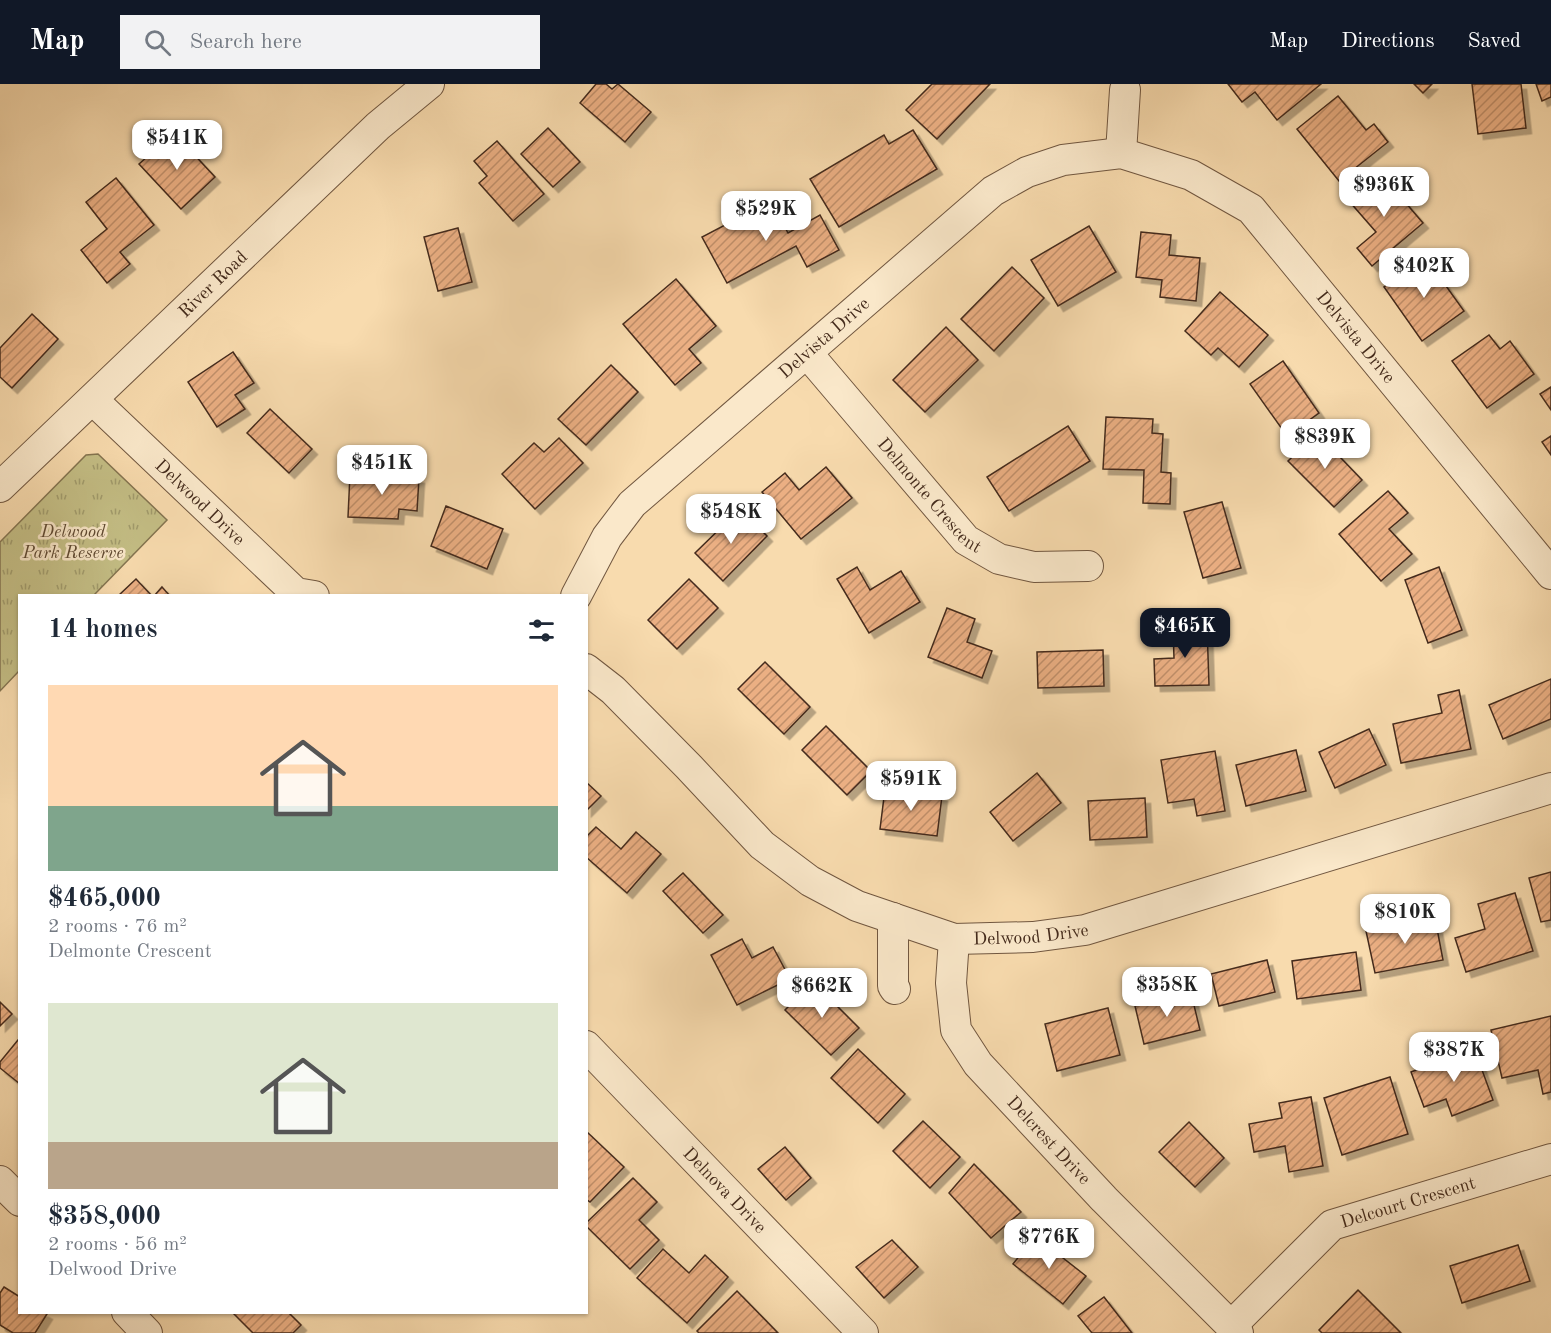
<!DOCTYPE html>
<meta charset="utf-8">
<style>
:root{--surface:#fff;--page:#f2f2f3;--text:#1f2937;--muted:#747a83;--accent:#111827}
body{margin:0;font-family:"Old Standard TT",serif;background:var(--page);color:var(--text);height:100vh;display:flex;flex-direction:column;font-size:22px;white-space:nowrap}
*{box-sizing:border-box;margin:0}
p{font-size:20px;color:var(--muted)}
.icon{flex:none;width:33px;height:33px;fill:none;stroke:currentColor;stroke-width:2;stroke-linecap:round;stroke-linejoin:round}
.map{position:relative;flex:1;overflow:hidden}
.details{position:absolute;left:18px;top:510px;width:570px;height:720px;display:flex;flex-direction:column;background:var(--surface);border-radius:0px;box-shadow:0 2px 4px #0004}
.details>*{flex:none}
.price{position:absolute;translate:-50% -51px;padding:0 14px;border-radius:12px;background:#fff;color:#222;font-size:20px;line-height:39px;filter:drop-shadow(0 2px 3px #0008)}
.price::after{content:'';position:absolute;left:50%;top:36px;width:18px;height:14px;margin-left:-9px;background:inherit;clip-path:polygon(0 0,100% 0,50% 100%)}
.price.selected{background:var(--accent);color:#fff}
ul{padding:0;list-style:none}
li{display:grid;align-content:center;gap:12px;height:318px;padding:0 30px}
li span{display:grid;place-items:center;height:186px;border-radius:0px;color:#555}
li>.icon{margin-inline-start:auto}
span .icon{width:108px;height:108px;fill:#fffc;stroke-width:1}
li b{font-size:26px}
h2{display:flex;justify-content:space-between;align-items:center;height:72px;padding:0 30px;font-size:26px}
header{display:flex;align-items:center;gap:36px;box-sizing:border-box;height:84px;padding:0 30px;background:var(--accent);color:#fff}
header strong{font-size:28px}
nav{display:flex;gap:33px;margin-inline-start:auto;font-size:21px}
.search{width:420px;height:54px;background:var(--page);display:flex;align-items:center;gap:15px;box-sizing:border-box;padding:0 21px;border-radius:0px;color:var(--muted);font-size:22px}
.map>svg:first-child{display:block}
</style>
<header>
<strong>Map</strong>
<div class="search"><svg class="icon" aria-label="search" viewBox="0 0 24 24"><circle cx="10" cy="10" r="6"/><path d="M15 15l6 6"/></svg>Search here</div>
<nav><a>Map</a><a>Directions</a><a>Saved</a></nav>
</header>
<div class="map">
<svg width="1551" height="1249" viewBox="0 0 1551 1249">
<defs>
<pattern id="park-tufts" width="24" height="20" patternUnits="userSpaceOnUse" patternTransform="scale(1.5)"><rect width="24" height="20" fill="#c4be85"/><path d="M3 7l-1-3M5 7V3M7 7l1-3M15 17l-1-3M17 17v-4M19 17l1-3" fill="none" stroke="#a19b6c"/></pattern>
<pattern id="building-hatch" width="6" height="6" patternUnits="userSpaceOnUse" patternTransform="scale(1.5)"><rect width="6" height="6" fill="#ebaf83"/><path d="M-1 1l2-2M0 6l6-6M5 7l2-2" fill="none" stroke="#c08f6a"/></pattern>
<filter id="shadow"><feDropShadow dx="5.5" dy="5.5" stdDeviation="0" flood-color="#0004"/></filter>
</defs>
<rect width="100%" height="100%" fill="#f8dbae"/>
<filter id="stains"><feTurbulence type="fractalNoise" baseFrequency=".00333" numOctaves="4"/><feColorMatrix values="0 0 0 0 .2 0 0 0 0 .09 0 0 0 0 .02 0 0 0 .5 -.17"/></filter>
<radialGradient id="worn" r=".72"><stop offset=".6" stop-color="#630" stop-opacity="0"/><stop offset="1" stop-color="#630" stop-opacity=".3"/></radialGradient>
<polygon fill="url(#park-tufts)" stroke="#847450" stroke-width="1.5" points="98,370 167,436 94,511 20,512 19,587 0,607 0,458 86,371"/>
<g fill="url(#building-hatch)" stroke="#442b1c" stroke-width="1.5" filter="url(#shadow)">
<polygon points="596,0 606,0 612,5 618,0 651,28 625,58 580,19"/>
<polygon points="932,0 990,0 937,55 906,26"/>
<polygon points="1228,0 1321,0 1277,36 1255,8 1242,18"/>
<polygon points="1414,0 1432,0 1423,9"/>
<polygon points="1472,0 1521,0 1526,44 1478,50"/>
<polygon points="1536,0 1551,0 1551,13 1542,17"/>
<polygon points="1338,12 1366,46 1374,40 1388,58 1339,97 1297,45"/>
<polygon points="548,44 580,78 553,103 521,70"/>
<polygon points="913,46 937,85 839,143 810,95 884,51 889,60"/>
<polygon points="174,49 215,93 181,125 139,80"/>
<polygon points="497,57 544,110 513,137 479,99 487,92 474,77"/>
<polygon points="1380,89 1423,139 1372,182 1357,164 1376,148 1349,117"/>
<polygon points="116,94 154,141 120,168 130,180 107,199 81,166 107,145 86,118"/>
<polygon points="771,117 788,149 820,131 839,166 807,183 796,162 727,199 702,153"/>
<polygon points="1089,142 1116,188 1058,222 1031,176"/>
<polygon points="458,144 472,198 438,207 424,153"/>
<polygon points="1141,148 1171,151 1169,171 1200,174 1196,217 1160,213 1162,196 1136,193"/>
<polygon points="1426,174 1464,227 1422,257 1384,203"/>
<polygon points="1012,183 1044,214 994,267 961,235"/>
<polygon points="676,195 716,242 689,265 701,279 675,301 623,240"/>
<polygon points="1220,208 1268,251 1239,283 1218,264 1211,271 1185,247"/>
<polygon points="32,230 58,255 12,304 0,293 0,264"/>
<polygon points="946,243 978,276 925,328 893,296"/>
<polygon points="1489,251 1500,265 1510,257 1534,290 1487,324 1452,277"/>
<polygon points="233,268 254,299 235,311 245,325 217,343 188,298"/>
<polygon points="1283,277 1319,329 1287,352 1250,300"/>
<polygon points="611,281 638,308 586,361 558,335"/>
<polygon points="1551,303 1551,326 1540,310"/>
<polygon points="270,325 312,365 289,389 247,349"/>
<polygon points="1106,333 1153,335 1152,349 1163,350 1161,388 1171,389 1170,420 1143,419 1144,386 1103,385"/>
<polygon points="1068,342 1090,377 1009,427 987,393"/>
<polygon points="1317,349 1362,396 1334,423 1288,377"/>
<polygon points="1551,352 1551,371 1542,358"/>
<polygon points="559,354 583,379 535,425 502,390 534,359 544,368"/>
<polygon points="826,383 852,414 801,455 762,408 785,389 799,406"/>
<polygon points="350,390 419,394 417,427 399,425 398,435 348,433"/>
<polygon points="1388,407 1408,429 1389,445 1412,470 1381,497 1339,450"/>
<polygon points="1222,418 1241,484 1203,494 1184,428"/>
<polygon points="446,422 503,445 487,485 431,462"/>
<polygon points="740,425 767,452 723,497 695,469"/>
<polygon points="857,483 870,506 901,487 920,518 869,549 837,495"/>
<polygon points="1439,483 1462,546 1428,559 1405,496"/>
<polygon points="136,495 152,512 118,512"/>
<polygon points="689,495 718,524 677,565 648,536"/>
<polygon points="162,503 170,512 154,512"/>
<polygon points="947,524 975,535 967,558 992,567 982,594 928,573"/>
<polygon points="1207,542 1209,601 1155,602 1154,575 1174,574 1173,543"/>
<polygon points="1103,566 1104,602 1038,604 1037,568"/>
<polygon points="765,578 810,623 784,650 738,605"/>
<polygon points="1551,595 1551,635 1503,655 1489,621"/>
<polygon points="1459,606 1471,665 1401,679 1393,640 1442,629 1438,611"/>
<polygon points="826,642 871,687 847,711 802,666"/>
<polygon points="1369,645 1386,681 1335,704 1319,668"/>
<polygon points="1296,666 1306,707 1246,722 1236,681"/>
<polygon points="1215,667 1225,727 1197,732 1194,715 1168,719 1161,676"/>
<polygon points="1037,689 1061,719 1013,757 990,728"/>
<polygon points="586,698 601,712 586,727"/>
<polygon points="885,705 942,712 937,752 880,745"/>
<polygon points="1145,714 1147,753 1090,756 1088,717"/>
<polygon points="596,743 621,765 636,748 661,770 627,809 586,773 586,753"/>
<polygon points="1551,788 1551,836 1541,838 1529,794"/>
<polygon points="683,789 723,831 703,849 663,807"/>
<polygon points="1515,809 1533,867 1466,888 1455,854 1485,845 1478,820"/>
<polygon points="1435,834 1443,876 1375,889 1366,847"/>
<polygon points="742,855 752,874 773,863 790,895 737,921 711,871"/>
<polygon points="1356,868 1361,906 1297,915 1292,877"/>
<polygon points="1267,876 1275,908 1219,922 1211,890"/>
<polygon points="813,898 859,944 831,971 785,926"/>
<polygon points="1191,909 1200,946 1144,960 1135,922"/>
<polygon points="0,918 12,930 0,942"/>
<polygon points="1108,924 1120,971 1057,987 1045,940"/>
<polygon points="1551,932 1551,1008 1543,1010 1538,986 1502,994 1491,946"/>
<polygon points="18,956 20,957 20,1000 0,984 0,978"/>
<polygon points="1474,964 1493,1016 1452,1032 1446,1015 1424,1023 1411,988"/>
<polygon points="858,965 905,1010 878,1039 831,994"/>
<polygon points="1390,993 1408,1050 1342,1071 1324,1014"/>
<polygon points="1311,1013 1323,1082 1289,1088 1285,1062 1254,1068 1249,1040 1282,1034 1279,1019"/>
<polygon points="923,1037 960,1073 930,1104 893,1067"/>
<polygon points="1189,1038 1224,1074 1195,1103 1159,1068"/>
<polygon points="586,1047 624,1083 590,1118 586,1115"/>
<polygon points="785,1063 811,1094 786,1116 758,1085"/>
<polygon points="974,1080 1021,1128 991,1154 949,1109"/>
<polygon points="633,1094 657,1118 639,1136 659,1156 630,1185 586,1142 586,1139"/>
<polygon points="1035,1152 1086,1192 1063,1220 1013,1180"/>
<polygon points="892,1156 918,1183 884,1214 856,1183"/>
<polygon points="1518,1161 1530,1197 1462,1219 1450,1182"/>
<polygon points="663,1165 689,1189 705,1171 728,1193 687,1239 637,1194"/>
<polygon points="4,1203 20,1213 20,1228 43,1228 47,1230 35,1249 13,1249 0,1241 0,1209"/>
<polygon points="1358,1206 1401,1249 1322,1249 1319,1246"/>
<polygon points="737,1207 778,1249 699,1249 697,1247"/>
<polygon points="1104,1213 1132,1249 1092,1249 1078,1232"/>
<polygon points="288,1228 301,1241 293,1249 253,1249 233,1229"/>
</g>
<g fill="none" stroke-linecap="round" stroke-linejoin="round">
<g stroke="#715740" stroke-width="32">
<g id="minor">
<polyline points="1121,69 1125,6"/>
<path id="s1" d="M807,269L966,456L999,475L1034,483L1088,482"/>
<path id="s2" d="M93,316L296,509L314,512"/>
<path id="s3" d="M0,403L378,42L429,0"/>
<path id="s4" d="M576,512L607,453L632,420L993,107L1027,88L1063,76L1121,69L1191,91L1251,125L1551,490"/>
<path id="s5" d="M586,585L613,606L689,683L762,761L810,797L857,822L954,855L1033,853L1085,846L1551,704"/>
<polyline points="893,834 893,902 895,905"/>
<path id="s6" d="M954,855L951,899L956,946L978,980L1104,1115L1238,1249"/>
<path id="s7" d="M586,962L863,1249"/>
<polyline points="0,1097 20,1117"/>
<polyline points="127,1228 147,1249"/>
<path id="s8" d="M1231,1242L1332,1141L1551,1075"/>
</g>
</g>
<use href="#minor" stroke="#fae8ca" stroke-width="30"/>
</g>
<g text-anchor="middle" stroke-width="5" stroke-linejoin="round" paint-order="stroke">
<g font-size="18" fill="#442b1c" stroke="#fae8ca">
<text dy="6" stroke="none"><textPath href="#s3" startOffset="294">River Road</textPath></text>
<text dy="6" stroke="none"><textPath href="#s4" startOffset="1029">Delvista Drive</textPath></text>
<text dy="6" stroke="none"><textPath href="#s4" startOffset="362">Delvista Drive</textPath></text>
<text dy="6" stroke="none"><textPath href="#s1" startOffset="188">Delmonte Crescent</textPath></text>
<text dy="6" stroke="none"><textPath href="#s2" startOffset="148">Delwood Drive</textPath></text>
<text dy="6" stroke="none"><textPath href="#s5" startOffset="542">Delwood Drive</textPath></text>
<text dy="6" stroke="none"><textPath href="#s6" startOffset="236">Delcrest Drive</textPath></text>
<text dy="6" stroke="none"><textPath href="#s7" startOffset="200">Delnova Drive</textPath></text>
<text dy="6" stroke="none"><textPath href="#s8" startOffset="222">Delcourt Crescent</textPath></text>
</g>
<g font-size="18" font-style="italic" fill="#5e4831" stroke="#fae8ca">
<text x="73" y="453">Delwood<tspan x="73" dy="21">Park Reserve</tspan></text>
</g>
</g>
<rect width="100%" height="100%" filter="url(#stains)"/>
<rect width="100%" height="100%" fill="url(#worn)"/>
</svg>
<b class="price" style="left:177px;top:87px">$541K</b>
<b class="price" style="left:1384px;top:134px">$936K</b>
<b class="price" style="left:766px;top:158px">$529K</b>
<b class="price" style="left:1424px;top:215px">$402K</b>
<b class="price" style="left:1325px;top:386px">$839K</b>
<b class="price" style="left:382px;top:412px">$451K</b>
<b class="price" style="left:731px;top:461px">$548K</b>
<b class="price selected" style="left:1185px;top:575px">$465K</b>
<b class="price" style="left:911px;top:728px">$591K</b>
<b class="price" style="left:1405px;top:861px">$810K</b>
<b class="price" style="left:1167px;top:934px">$358K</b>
<b class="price" style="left:822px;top:935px">$662K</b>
<b class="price" style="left:1454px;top:999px">$387K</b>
<b class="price" style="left:1049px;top:1186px">$776K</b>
<section class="details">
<h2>14 homes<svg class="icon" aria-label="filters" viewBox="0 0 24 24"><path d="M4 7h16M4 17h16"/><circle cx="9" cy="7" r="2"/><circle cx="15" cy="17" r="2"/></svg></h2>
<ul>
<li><span style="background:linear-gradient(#ffd9b3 65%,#7fa58c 0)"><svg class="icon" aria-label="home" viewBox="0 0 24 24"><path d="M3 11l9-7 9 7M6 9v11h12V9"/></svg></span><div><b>$465,000</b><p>2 rooms · 76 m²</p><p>Delmonte Crescent</p></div></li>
<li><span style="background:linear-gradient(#dfe7d0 75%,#b9a48a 0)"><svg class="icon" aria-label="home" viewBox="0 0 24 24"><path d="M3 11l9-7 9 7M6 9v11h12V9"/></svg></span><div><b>$358,000</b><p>2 rooms · 56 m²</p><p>Delwood Drive</p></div></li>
</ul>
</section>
</div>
